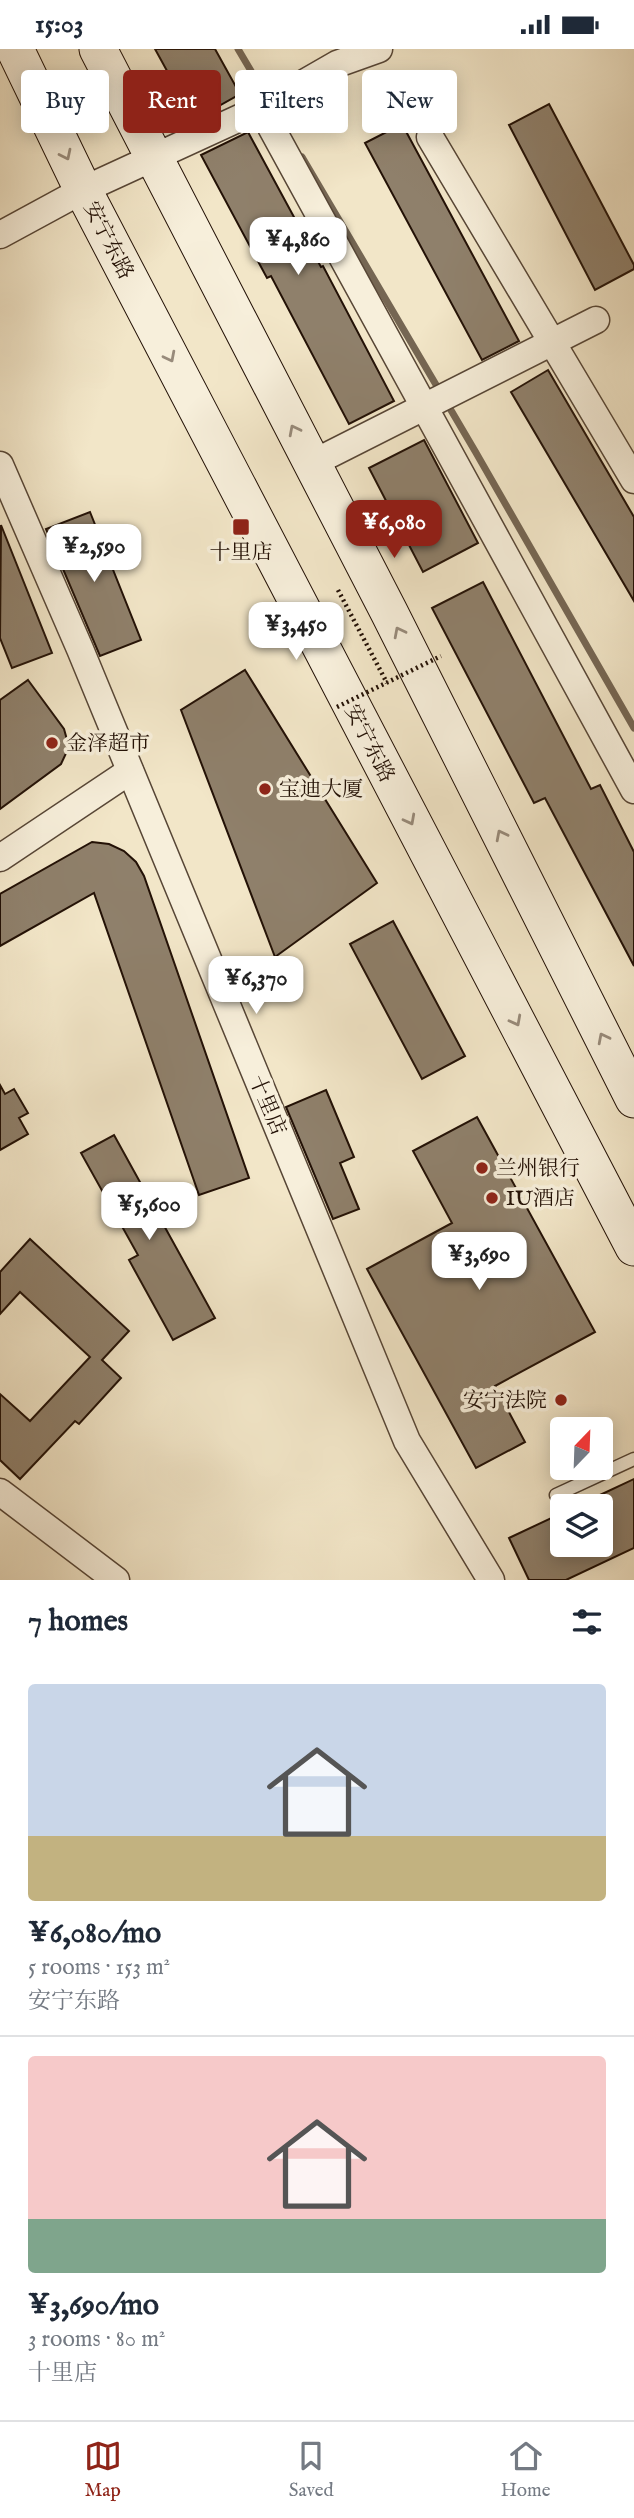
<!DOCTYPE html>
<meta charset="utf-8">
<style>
:root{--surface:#fff;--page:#f2f2f3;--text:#1f2937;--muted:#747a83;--line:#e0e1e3;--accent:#8f2418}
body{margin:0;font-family:"IM FELL English","Noto Serif SC",serif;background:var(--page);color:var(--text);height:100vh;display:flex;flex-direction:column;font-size:26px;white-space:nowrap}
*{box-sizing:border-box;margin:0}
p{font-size:23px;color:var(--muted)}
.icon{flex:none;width:38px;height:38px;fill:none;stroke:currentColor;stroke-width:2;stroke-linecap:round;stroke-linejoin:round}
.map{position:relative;height:1531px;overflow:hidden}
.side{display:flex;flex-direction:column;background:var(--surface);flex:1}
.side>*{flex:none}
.guide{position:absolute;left:21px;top:21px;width:593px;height:63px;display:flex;gap:14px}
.needle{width:46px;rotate:23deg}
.controls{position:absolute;left:550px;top:1368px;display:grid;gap:14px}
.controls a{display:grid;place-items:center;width:63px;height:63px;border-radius:7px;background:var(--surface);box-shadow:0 4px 18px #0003;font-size:35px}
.price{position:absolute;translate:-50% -60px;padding:0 16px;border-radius:14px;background:#fff;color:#222;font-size:23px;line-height:46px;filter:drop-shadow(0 2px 4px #0008)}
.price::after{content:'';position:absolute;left:50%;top:42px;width:21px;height:16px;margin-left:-10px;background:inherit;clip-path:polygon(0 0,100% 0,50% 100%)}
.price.current{background:var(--accent);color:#fff}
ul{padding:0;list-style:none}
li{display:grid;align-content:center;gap:14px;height:371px;padding:0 28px}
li+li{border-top:2px solid var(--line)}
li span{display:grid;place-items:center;height:217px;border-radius:7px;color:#555}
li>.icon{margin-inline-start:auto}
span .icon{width:126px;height:126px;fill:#fffc;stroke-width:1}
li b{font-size:30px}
h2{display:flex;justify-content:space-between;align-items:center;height:84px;padding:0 28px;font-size:30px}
.tag{padding:0 24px;border-radius:7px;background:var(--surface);box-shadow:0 4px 18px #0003;font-size:24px;line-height:63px}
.tag.current{background:var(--accent);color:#fff}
.status{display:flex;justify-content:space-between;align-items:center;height:49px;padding:0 35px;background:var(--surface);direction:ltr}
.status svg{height:19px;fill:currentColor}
.tab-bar{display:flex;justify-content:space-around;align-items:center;height:98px;border-top:2px solid var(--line);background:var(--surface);font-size:19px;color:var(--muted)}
.tab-bar a{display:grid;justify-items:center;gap:4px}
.tab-bar .current{color:var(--accent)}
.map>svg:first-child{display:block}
</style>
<div class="status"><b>15:03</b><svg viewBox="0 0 49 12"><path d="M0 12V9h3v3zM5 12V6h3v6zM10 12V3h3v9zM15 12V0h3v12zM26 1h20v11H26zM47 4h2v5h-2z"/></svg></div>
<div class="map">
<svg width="634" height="1531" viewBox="0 0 634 1531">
<rect width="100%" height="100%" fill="#f2e6c8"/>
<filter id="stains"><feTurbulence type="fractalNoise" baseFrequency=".00286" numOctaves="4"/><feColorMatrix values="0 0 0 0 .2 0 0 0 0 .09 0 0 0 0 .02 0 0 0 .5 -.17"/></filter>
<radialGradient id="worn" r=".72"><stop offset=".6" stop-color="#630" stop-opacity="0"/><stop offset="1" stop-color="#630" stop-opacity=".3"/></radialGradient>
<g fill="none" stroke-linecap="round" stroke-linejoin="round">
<g stroke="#756653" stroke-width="7">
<polyline points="238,0 267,49"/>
<polyline points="302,108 475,402 634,679"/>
</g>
</g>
<g fill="#8f806b" stroke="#231106" stroke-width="2">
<polygon points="155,0 215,0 240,45 194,71"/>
<polygon points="549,55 634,216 634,220 595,241 509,76"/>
<polygon points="402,75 519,292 482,311 365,94"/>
<polygon points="248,83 321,218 323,217 394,352 349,375 271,227 267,229 201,106"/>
<polygon points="548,321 634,468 634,552 511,343"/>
<polygon points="424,391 478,494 423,523 369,419"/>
<polygon points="90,463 141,591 100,607 46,480"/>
<polygon points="1,476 52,604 12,619 0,589"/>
<polygon points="483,533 591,740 600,736 634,803 634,917 545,749 534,754 432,559"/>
<polygon points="245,621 377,834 275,908 181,661"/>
<polygon points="28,631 64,680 69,698 61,715 0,760 0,651"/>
<polygon points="92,793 109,795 124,802 136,813 144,827 249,1129 199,1146 94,844 0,897 0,845"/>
<polygon points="393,872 465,1007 422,1030 350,895"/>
<polygon points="0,1036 5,1045 14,1040 28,1064 19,1069 28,1085 0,1101"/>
<polygon points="326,1041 354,1108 340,1114 359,1160 333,1170 286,1058"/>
<polygon points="477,1068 595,1283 495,1337 525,1393 476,1419 367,1220 452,1174 413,1102"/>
<polygon points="114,1086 215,1269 173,1291 129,1211 138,1206 81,1104"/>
<polygon points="30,1190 129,1282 102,1311 121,1329 79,1375 75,1372 20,1430 0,1411 0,1345 30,1372 90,1308 20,1243 0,1265 0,1223"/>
<polygon points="634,1430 634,1499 566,1531 529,1531 509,1489 562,1464 562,1496 600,1496 600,1446"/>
</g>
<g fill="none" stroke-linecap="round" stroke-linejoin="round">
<g stroke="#574636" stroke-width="15">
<polyline id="lane" points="556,1446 634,1410"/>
</g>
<g stroke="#574636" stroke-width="29">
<g id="street">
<polyline points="271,78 634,741"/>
<polyline points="430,88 634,431"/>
<polyline points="0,186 83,141 257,61 337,15 379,0"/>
<polyline points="311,415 596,271"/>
<polyline points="0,416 80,600 407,1392 491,1531"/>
<polyline points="0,809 130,722"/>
<polyline points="0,1443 116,1531"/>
</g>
</g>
<g stroke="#231106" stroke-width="39">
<g id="secondary">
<polyline points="15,0 83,141 634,1198"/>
<polyline points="98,0 389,563 634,1050"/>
</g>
</g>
<polyline stroke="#231106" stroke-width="4.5" stroke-dasharray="2 3.5" stroke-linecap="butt" points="338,541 387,634"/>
<use href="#lane" stroke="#f7efdb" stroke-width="12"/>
<use href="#street" stroke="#f7efdb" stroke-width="26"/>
<use href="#secondary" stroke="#f7efdb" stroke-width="37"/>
<polyline stroke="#231106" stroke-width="4.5" stroke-dasharray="2 3.5" stroke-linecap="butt" points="337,658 441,607"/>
</g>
<defs><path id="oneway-chevron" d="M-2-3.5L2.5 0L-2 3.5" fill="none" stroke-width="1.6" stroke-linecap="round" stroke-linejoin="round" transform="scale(1.75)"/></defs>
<g stroke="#988b7b">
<use href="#oneway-chevron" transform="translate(66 106) rotate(64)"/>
<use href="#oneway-chevron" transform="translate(170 308) rotate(63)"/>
<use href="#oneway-chevron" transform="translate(294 381) rotate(-117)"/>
<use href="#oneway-chevron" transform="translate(399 583) rotate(-117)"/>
<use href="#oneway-chevron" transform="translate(410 771) rotate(62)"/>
<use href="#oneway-chevron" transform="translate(501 786) rotate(-117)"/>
<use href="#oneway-chevron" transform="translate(516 972) rotate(62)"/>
<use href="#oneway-chevron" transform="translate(603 989) rotate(-117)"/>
</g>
<g fill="#8f2418" stroke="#f7efdb" stroke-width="2.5">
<rect x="232" y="469" width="18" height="18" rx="3.5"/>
<circle cx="52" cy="694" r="7"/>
<circle cx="265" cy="740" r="7"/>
<circle cx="482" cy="1119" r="7"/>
<circle cx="492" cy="1149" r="7"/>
<circle cx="561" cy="1351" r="7"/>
</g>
<g text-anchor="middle" stroke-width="7" stroke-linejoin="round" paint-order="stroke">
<g font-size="21" fill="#231106" stroke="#f7efdb">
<text transform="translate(109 191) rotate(63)" y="7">安宁东路</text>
<text transform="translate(370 694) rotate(63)" y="7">安宁东路</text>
<text transform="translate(268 1056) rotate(67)" y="7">十里店</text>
</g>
<g font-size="21" fill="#231106" stroke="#f7efdb" text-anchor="start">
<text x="241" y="510" text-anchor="middle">十里店</text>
<text x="66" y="701">金泽超市</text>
<text x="279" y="747">宝迪大厦</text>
<text x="496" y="1126">兰州银行</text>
<text x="506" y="1156">IU酒店</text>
<text x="547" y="1358" text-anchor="end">安宁法院</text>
</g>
</g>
<rect width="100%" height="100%" filter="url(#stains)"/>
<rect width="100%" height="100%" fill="url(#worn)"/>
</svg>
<div class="controls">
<a><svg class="needle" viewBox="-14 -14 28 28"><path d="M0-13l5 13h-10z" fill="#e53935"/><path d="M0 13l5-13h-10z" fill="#747a83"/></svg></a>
<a><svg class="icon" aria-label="layers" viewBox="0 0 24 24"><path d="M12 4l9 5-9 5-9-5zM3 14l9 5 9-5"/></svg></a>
</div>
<b class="price" style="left:298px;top:228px">¥4,860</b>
<b class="price current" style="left:394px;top:511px">¥6,080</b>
<b class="price" style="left:94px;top:535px">¥2,590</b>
<b class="price" style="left:296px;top:613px">¥3,450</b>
<b class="price" style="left:256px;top:967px">¥6,370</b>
<b class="price" style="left:149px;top:1193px">¥5,600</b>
<b class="price" style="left:479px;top:1243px">¥3,690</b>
<div class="guide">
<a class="tag">Buy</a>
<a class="tag current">Rent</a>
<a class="tag">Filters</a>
<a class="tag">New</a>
</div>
</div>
<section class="side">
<h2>7 homes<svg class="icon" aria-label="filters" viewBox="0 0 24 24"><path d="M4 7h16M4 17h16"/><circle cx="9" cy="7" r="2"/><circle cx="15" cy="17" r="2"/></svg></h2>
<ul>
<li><span style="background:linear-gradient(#c9d6e8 70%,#c2b280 0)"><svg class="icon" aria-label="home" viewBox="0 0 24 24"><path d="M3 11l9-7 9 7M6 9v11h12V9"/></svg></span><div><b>¥6,080/mo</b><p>5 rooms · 153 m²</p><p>安宁东路</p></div></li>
<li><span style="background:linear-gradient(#f6c9c9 75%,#7fa58c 0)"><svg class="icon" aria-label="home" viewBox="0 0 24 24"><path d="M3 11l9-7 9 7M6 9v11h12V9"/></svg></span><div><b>¥3,690/mo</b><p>3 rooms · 80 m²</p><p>十里店</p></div></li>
</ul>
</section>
<nav class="tab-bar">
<a class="current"><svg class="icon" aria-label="map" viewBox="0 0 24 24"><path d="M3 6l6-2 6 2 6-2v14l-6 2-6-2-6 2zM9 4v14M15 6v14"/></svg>Map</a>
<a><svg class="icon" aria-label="saved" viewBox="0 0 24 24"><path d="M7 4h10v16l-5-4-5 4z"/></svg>Saved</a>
<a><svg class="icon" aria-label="home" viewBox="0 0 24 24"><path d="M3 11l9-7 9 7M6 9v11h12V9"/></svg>Home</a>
</nav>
